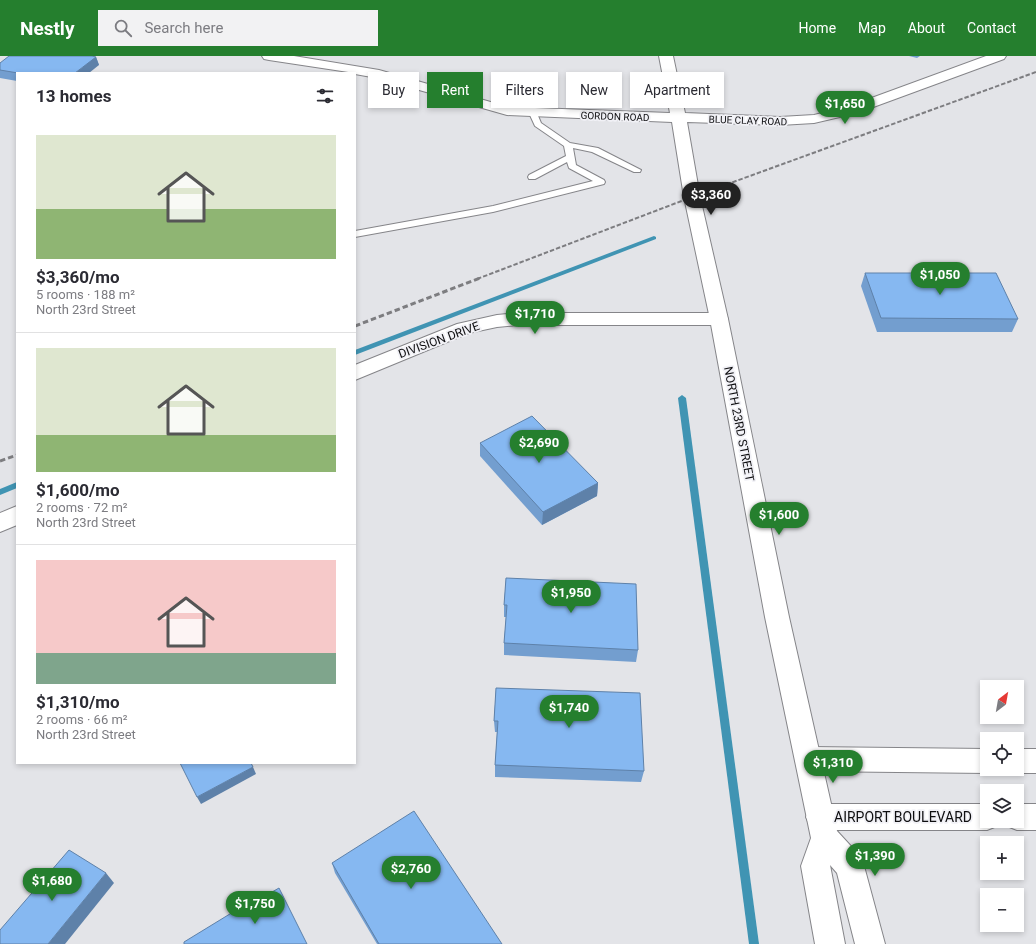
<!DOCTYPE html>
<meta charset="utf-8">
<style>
:root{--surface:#fff;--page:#f2f2f3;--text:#2b2b33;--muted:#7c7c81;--line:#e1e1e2;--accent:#257f2e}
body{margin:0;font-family:Roboto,sans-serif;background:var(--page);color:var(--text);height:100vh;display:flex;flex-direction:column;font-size:15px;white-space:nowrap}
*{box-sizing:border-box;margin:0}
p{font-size:13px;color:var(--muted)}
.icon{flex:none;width:22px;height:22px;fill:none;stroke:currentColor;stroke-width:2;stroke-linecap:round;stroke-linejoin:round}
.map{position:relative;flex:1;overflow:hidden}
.drawer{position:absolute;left:16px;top:16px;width:340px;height:692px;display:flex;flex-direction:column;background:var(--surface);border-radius:0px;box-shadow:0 2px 6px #0003}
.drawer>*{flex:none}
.hud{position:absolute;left:368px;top:16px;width:380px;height:36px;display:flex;gap:8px}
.needle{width:26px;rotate:31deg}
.tools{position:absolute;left:980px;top:624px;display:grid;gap:8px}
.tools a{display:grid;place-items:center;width:44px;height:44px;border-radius:0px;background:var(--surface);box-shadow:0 2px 6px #0003;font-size:20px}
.price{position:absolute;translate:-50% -34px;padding:0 9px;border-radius:14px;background:var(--accent);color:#fff;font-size:13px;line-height:26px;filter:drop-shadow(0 1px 2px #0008)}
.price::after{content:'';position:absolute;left:50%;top:24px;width:12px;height:9px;margin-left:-6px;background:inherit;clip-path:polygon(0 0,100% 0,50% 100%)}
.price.current{background:#222;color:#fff}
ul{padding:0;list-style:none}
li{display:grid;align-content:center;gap:8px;height:212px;padding:0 20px}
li+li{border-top:1px solid var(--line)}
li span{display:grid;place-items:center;height:124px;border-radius:0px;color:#555}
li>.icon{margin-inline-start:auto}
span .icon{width:72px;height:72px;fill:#fffc;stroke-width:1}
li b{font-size:17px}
h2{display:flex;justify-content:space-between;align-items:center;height:48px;padding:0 20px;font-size:17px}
.tag{padding:0 14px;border-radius:0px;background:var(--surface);box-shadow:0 2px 6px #0003;font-size:14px;line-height:36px}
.tag.current{background:var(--accent);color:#fff}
header{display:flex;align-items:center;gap:24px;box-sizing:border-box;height:56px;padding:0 20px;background:var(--accent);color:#fff}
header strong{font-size:19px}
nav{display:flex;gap:22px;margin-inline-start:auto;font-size:14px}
.search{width:280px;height:36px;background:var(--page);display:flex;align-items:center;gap:10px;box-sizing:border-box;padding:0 14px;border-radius:0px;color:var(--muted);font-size:15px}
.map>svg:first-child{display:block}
</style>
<header>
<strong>Nestly</strong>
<div class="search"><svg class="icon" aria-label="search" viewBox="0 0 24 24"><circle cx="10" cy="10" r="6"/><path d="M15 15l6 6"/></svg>Search here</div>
<nav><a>Home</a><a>Map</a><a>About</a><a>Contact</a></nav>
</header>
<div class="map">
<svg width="1036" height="888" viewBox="0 0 1036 888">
<rect width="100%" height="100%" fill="#e3e4e8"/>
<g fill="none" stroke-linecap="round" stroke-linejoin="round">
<g fill="#4094b3" fill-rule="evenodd">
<polygon points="654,180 656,181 656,183 355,299 355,294"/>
<polygon points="682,339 686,342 759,888 749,888 678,342"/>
<polygon points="17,426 17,432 0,439 0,433"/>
</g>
<g stroke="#858589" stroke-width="2">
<polygon id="lane" points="530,55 536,55 541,67 570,87 598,92 641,114 640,116 634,116 592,96 573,92 576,109 604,124 605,126 604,128 493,156 355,181 355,175 493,150 593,125 569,112 567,106 535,123 529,123 528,121 529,119 566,100 564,90 535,70 529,57"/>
</g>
<g stroke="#858589" stroke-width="2">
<g id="street">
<polygon points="519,257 719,257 726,259 728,263 726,267 719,269 519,269 497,271 469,277 355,324 355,309 457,268 497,259"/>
<polygon points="17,450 17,469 0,476 0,457"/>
<polygon points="808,691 987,693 987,713 997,713 987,717 808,715 799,712 795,703 799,694"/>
<polygon points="1017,693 1036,693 1036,717 1017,717 1008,714 1017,713"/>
<polygon points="820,748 987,748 987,765 999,765 997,770 987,774 820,774 810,770 806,761 810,752"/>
<polygon points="1017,748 1036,748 1036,774 1017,774 1007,770 1005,765 1017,765"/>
</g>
</g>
<g stroke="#858589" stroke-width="2">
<polygon id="secondary" points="262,0 294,0 379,14 508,51 670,57 659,0 673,0 685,57 780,61 814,59 847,51 986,0 1006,0 1004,3 857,57 814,67 780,69 687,66 700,141 728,263 789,561 834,761 837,775 860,800 864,810 885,888 855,888 837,817 830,809 845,888 815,888 801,810 811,782 765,561 710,263 684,141 672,66 507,59 377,22 355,18 355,17 269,4 264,3"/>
</g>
<use href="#lane" fill="#fff" fill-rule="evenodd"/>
<use href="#street" fill="#fff" fill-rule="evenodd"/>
<use href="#secondary" fill="#fff" fill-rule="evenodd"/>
<polyline stroke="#7d7d80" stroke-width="2" stroke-dasharray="4.5 2" stroke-linecap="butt" points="477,223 692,141 1036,16"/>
<g stroke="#7d7d80" stroke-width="3" stroke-dasharray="5.5 3" stroke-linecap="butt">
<polyline points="355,270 480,222"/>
<polyline points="0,405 17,399"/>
</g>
</g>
<g fill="#739ecf">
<polygon points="909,0 920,0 917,2"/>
<polygon points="96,1 99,9 17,17 17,25 0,22 0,7"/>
<polygon points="865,217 1018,263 1012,276 877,276 861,230"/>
<polygon points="480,387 598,427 597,440 542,469 480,400"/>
<polygon points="506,522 638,594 636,606 504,599 504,587 506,561 504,561 504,549"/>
<polygon points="496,632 644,715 641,726 495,721 495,709 497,676 495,676 494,665"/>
<polygon points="332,807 502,888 377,888 335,817"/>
</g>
<g fill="#5e81a9">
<polygon points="96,1 99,9 89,17 75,17"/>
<polygon points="598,427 597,440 542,469 543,456"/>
<polygon points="253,711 256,718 201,748 197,741"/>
<polygon points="106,817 114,827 65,888 48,888"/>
</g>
<g fill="#86b8f1" stroke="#5e81a9">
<polygon points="9,0 92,0 96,1 75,17 18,17 0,14 0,7"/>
<polygon points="865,217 996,217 1018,263 881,262"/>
<polygon points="532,360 598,427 543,456 480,387"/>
<polygon points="506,522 636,528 638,594 504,587 507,549 504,549"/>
<polygon points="496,632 640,637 644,715 495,709 498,665 494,665"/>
<polygon points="180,707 251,707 253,711 197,741"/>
<polygon points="414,755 502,888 379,888 332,807"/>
<polygon points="69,794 106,817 48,888 0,888 0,874"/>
<polygon points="279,832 307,888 184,888 184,886 238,853 239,855"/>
</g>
<g text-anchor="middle" stroke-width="3.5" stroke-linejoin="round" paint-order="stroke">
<g font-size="10" fill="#0e0e10" stroke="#f1f1f6">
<text transform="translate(615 60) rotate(2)" y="4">GORDON ROAD</text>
<text transform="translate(748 64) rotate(2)" y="4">BLUE CLAY ROAD</text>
</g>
<g font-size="12" fill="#0e0e10" stroke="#f1f1f6">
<text transform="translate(439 284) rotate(-20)" y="4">DIVISION DRIVE</text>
<text transform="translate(739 368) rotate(79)" y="4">NORTH 23RD STREET</text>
</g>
<g font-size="14" fill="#0e0e10" stroke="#f1f1f6">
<text x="903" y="766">AIRPORT BOULEVARD</text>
</g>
</g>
</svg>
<div class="tools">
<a><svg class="needle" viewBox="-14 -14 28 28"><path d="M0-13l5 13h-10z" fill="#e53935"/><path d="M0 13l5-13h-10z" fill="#7c7c81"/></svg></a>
<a><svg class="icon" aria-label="locate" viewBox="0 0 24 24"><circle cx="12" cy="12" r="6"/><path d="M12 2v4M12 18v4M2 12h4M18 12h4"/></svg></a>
<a><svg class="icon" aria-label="layers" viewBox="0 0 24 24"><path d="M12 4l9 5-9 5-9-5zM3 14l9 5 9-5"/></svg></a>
<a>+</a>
<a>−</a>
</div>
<b class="price" style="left:845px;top:69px">$1,650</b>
<b class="price current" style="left:711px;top:160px">$3,360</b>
<b class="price" style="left:940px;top:240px">$1,050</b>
<b class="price" style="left:535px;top:279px">$1,710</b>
<b class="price" style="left:539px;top:408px">$2,690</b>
<b class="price" style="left:779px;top:480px">$1,600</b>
<b class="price" style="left:571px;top:558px">$1,950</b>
<b class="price" style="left:569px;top:673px">$1,740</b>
<b class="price" style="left:833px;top:728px">$1,310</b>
<b class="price" style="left:875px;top:821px">$1,390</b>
<b class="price" style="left:411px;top:834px">$2,760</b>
<b class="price" style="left:52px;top:846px">$1,680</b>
<b class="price" style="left:255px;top:869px">$1,750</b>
<div class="hud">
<a class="tag">Buy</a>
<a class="tag current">Rent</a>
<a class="tag">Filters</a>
<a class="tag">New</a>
<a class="tag">Apartment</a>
</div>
<section class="drawer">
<h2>13 homes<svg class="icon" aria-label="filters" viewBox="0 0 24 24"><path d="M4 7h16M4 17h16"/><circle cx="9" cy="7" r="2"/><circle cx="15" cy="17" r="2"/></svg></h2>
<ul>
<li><span style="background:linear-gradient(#dfe7d0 60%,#8fb573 0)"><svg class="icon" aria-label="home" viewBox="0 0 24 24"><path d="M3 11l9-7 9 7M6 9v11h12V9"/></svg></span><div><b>$3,360/mo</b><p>5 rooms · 188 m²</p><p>North 23rd Street</p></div></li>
<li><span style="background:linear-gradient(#dfe7d0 70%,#8fb573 0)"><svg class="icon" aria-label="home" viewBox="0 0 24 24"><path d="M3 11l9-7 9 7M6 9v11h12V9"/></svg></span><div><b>$1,600/mo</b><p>2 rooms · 72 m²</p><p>North 23rd Street</p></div></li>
<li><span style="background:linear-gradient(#f6c9c9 75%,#7fa58c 0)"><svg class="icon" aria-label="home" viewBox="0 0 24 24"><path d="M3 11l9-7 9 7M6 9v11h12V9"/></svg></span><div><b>$1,310/mo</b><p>2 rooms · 66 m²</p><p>North 23rd Street</p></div></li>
</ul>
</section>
</div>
